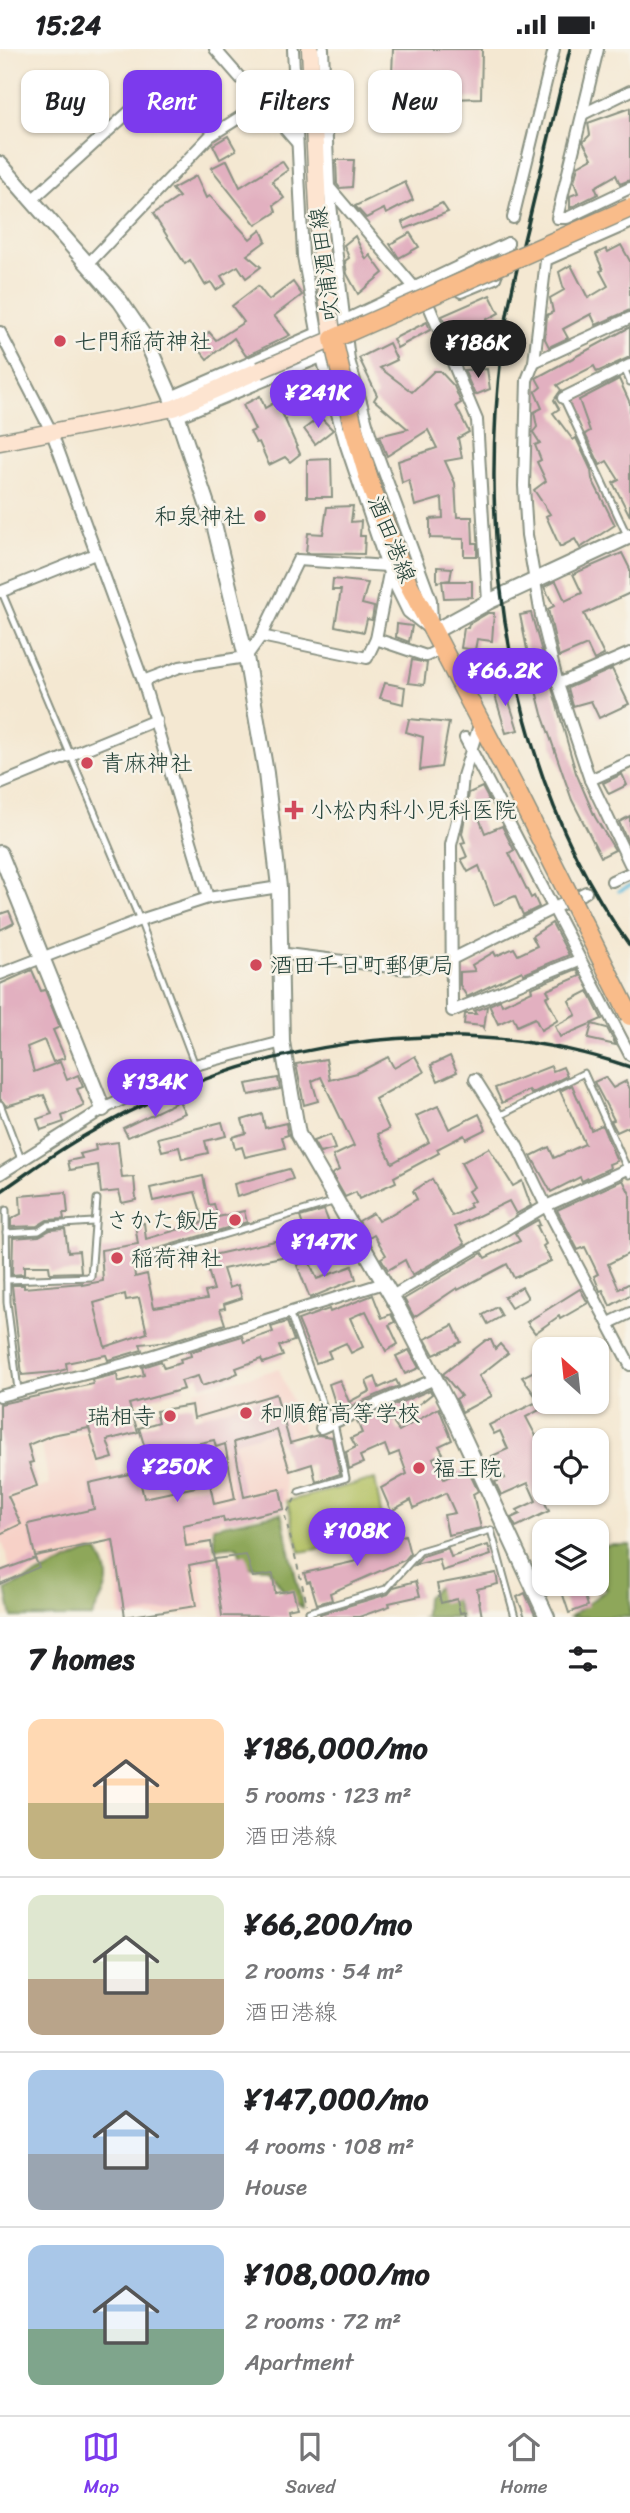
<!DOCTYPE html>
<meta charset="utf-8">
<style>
:root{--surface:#fff;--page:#f2f2f2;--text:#202124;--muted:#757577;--line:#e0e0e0;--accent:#7c3aed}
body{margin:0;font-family:Sriracha,"Klee One",sans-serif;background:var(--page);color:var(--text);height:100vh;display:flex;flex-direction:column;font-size:26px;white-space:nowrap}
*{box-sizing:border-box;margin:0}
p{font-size:23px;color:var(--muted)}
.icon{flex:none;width:38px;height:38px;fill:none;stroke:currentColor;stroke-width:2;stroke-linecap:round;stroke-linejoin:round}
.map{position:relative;height:1568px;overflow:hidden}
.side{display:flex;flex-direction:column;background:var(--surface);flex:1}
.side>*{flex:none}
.guide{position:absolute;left:21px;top:21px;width:588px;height:63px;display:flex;gap:14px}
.needle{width:46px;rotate:333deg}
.fabs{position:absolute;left:532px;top:1288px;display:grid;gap:14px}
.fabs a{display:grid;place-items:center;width:77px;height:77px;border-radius:14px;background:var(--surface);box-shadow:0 2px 5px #0004;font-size:35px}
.price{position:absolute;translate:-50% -60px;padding:0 16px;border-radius:24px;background:var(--accent);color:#fff;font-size:23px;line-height:46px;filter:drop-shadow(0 2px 4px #0008)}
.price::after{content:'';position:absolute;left:50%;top:42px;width:21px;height:16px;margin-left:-10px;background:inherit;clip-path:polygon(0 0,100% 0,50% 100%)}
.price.on{background:#222;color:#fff}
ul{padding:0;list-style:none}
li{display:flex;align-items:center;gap:21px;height:175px;padding:0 28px}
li+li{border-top:2px solid var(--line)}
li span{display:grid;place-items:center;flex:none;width:196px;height:140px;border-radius:14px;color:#555}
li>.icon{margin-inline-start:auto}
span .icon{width:84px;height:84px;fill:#fffc;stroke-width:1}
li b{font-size:30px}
h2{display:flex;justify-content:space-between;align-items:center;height:84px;padding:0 28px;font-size:30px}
.chip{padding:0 24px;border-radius:14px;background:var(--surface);box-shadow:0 2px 5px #0004;font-size:24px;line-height:63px}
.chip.on{background:var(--accent);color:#fff}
.status{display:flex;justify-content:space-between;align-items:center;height:49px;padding:0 35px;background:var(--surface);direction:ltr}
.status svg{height:19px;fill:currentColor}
.menu{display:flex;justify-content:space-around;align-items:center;height:98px;border-top:2px solid var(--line);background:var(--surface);font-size:19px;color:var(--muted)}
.menu a{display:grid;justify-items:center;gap:4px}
.menu .on{color:var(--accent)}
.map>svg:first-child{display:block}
</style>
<div class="status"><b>15:24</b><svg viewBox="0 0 49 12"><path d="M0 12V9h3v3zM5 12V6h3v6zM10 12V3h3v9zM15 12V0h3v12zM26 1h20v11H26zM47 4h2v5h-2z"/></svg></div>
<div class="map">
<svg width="630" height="1568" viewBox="0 0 630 1568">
<rect width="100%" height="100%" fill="#f7f3e8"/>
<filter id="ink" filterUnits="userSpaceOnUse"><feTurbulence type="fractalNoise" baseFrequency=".0143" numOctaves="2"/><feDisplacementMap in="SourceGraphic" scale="14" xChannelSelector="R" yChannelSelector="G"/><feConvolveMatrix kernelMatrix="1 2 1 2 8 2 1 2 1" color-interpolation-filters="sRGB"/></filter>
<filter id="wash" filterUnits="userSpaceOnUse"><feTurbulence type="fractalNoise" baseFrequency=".00686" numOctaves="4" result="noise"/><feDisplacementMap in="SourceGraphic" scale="28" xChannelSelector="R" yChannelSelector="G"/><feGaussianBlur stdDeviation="1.57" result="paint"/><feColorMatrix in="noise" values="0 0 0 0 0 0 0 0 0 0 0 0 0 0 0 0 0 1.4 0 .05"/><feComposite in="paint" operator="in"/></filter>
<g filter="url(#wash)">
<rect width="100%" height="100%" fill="#f4e8d2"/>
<polygon fill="#f7d1c7" points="279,1320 304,1382 277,1394 288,1452 228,1465 195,1494 206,1560 157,1568 120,1568 111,1494 14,1532 0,1485 0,1470 16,1463 11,1448 49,1436 42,1396 86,1383 101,1427 149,1415 155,1439 219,1422 194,1341"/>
<polygon fill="#b3c164" stroke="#697f4c" stroke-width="2" points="375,1430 383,1475 374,1490 300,1503 287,1452"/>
<g fill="#8ea75a" stroke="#567247" stroke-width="2">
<polygon points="281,1464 303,1559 289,1550 268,1519 245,1518 237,1497 215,1499 213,1478"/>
<polygon points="610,1496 630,1496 630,1568 570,1568 607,1540 597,1535 597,1500"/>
<path d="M87,1503H98C116,1534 104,1541 92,1568H12L6,1540Z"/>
<polygon points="438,1538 455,1551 461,1568 422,1568 425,1566 426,1548"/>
</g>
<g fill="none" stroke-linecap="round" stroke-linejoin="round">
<polyline stroke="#5fbcdd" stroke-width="3.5" points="619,842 630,837"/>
</g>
<g id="blocks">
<g fill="#e2b0c0" fill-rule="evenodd">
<polygon points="393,0 482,0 481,49 391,52"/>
<polygon points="630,59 630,131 620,135 616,126 595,138 598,145 570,159 570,147 578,144 574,133 578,117 592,109 583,93 590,86 588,74"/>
<polygon points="228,87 236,101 220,110 213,96"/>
<polygon points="227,111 240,138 282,112 288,121 272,132 284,149 274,156 276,163 256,176 211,119"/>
<polygon points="354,111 352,138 340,139 337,135 336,111"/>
<polygon points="196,127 206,149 210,147 250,190 261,181 266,192 247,206 261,218 246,229 238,217 221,227 226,235 216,241 211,233 205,236 190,211 185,215 153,165 179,148 172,140"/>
<polygon points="405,133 413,151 386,165 384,160 366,169 355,157"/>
<polygon points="442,154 448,163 405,180 402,173"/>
<polygon points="410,184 419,198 399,209 390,195"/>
<polygon points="355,187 366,210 370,206 383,224 358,245 347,225 345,212 349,209 344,196"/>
<polygon points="621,196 630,212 630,261 596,276 591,265 563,280 568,289 549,298 545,290 547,266 553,263 550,249 564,241 559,223 571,216 588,249 608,237 600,222 603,221 596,205 606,200 608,203"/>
<polygon points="293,233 302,246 274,267 290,286 246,307 234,289 207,310 195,295 209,283 216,291 244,273 232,257 258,237 269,251"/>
<polygon points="490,246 499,264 474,277 485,302 462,315 442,267"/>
<polygon points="427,273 430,281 397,299 393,290"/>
<polygon points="630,278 630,308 597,323 594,317 557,336 561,341 554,351 559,360 553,364 573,391 576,389 591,421 592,430 615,476 580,499 575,490 560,498 546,467 550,465 534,441 546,432 537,413 541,411 535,396 540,394 533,383 537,378 534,363 542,359 535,343 541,338 536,329"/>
<polygon points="389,294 397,311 380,319 412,343 434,322 440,322 454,337 461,354 456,357 469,383 458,389 462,409 445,412 455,434 457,468 472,468 473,494 477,494 477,507 464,507 464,490 430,489 430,470 443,469 442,449 415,457 409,431 402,434 398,412 437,399 428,381 387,407 379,387 408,380 374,351 377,346 359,309"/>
<polygon points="487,320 490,340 475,346 464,321"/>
<polygon points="306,325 320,344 290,361 281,349 296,340 292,335"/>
<polygon points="619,330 630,354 630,467 613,434 619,431 607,412 600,416 585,385 590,382 579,351"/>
<polygon points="260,347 265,359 277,352 300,405 290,413 285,408 269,416 259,393 256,394 250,383 255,381 243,356"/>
<polygon points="320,368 333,381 315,395 304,380"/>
<polygon points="331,410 332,448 307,448 307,411"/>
<polygon points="353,457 351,473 361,472 360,487 365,487 364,505 306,504 308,484 323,485 327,458"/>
<polygon points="622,504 630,520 630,544 584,565 604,606 594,611 587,596 559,608 548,560 554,557 544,538 556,532 565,552 582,544 573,525"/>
<polygon points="437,518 452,519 450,531 443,532 472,532 472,548 444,549 442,532 437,533"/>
<polygon points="333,530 368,534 362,555 374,558 372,571 367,570 364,583 335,577 341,541 332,541"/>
<polygon points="488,564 494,564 492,592 477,590 475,601 461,599 464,579 468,579 469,575"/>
<polygon points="531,564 576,724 595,768 615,801 601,808 572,751 542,665 531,622 541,617 529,610 520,566"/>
<polygon points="397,575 412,577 409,593 396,588"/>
<polygon points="412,611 427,614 424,636 408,634"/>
<polygon points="612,620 629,655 599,669 591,652 573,657 568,639"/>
<polygon points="503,633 518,681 506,684 492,636"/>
<polygon points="385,634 405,638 403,655 380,649"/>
<polygon points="409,670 449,674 441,718 420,721 423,688 406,683"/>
<polygon points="622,725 627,736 609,745 603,734"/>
<polygon points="482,738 489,751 475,759 485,784 502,777 514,801 509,804 531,849 534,847 539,858 523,866 515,847 494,856 479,817 468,823 461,810 467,808 461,794 465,793 462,785 469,744"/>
<polygon points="630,767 630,795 629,795 619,773"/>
<polygon points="9,862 14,874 0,881 0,865"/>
<polygon points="552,874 569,906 524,925 522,922 467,948 460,936 460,923 475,922 472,916 494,903 496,907 514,899 518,906 537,897 532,887"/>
<polygon points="577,920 580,927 547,941 550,946 546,948 558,971 541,981 535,969 517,977 513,968 498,975 489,956 500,951 502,956 532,942 531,939"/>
<polygon points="32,921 41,942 45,941 60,978 53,981 65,1009 53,1013 44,991 27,998 34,1023 60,1013 67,1031 78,1026 83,1038 77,1040 84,1057 62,1067 64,1073 41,1081 37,1070 52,1065 44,1046 6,1057 0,1050 0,935"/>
<polygon points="588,942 602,970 560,988 555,977 576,966 569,952"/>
<polygon points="487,957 484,980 482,977 464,975 465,965 476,965 474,962"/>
<polygon points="592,975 607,979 616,996 588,990"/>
<polygon points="415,1007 424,1023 375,1050 389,1080 378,1085 392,1114 429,1093 416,1067 438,1057 449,1080 479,1065 486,1080 466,1090 464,1086 437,1100 439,1104 394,1128 396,1133 359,1150 356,1143 345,1148 332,1125 339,1121 333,1107 354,1097 321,1028 312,1032 318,1052 304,1056 296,1015 326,1010 330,1031 357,1024 388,1008 394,1019"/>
<polygon points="450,1007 457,1023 438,1032 431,1016"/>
<polygon points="551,1017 553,1022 563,1018 567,1027 531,1045 529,1041 502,1054 495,1039"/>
<polygon points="605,1028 613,1039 626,1032 630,1040 630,1077 617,1083 611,1072 614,1071 594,1033"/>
<polygon points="278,1029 280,1040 249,1046 246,1035"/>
<polygon points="572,1036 591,1081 602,1076 617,1112 609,1115 610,1119 582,1132 580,1128 551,1143 531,1107 549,1098 554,1109 585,1095 560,1042"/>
<polygon points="179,1052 185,1064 128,1088 123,1079"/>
<polygon points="262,1065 265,1079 286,1074 288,1086 282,1088 285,1099 245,1108 242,1098 235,1100 232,1088 246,1084 242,1071"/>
<polygon points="222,1073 226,1087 205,1092 208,1104 182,1110 179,1098 162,1102 158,1089"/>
<polygon points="330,1086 335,1100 320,1104 313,1092"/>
<polygon points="118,1093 122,1129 134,1128 136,1151 122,1154 119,1142 101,1144 98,1116 70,1121 68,1112 82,1109 80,1105 96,1101 95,1096"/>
<polygon points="489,1099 513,1137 522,1132 531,1157 516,1165 509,1152 455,1178 465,1195 412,1226 405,1211 388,1221 381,1209 386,1206 374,1186 369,1189 359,1172 373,1164 378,1172 388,1167 417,1150 413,1142 432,1130 452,1167 471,1158 469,1155 474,1152 468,1142 474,1138 461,1114"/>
<polygon points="289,1120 293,1130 237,1148 234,1135"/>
<path d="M203,1127L209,1156L214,1155L218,1168L244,1162L247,1173L133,1207L135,1228L147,1225L154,1258L207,1250L205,1243L214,1241L204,1208L306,1185L300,1168L324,1161L338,1197L303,1210L301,1204L223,1220L229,1239L238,1236L242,1249L224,1255L225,1259L220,1260L225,1275L171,1292L140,1295L142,1301L108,1311L106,1306L66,1314L67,1320L56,1323L22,1326L12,1236H24V1239L82,1234V1236L103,1232L101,1201L138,1195L135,1175L144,1174L146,1190L204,1173L195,1143L153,1152L150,1139ZM125,1245L126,1251L139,1249L147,1284L105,1298L94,1254Z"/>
<polygon points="623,1131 630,1145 630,1204 608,1215 619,1240 630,1234 630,1246 610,1257 603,1241 600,1242 594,1227 598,1225 585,1198 578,1201 557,1161"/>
<polygon points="66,1143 68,1164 63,1164 64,1170 47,1171 37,1177 11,1178 11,1170 21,1165 20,1147"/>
<polygon points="538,1171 540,1176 537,1177 546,1195 543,1197 551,1212 514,1229 507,1215 458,1241 457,1239 414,1268 404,1250 482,1204 485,1209 520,1192 515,1184"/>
<polygon points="65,1180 68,1203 79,1202 81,1223 50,1224 49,1217 24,1217 24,1225 12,1226 13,1189 39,1187 50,1181"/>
<polygon points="309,1212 317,1230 352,1217 356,1230 310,1249 297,1216"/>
<polygon points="522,1238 528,1249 511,1259 504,1248"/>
<polygon points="580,1240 588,1254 560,1270 559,1267 535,1284 527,1273"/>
<polygon points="373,1246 382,1269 391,1265 395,1273 389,1276 398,1295 386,1302 366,1262 350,1269 363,1298 351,1304 346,1294 328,1302 331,1309 316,1314 298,1271 329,1260 330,1263"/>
<polygon points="497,1258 502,1267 488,1275 483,1266"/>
<polygon points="287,1273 294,1292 279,1297 283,1307 263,1314 261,1310 236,1319 238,1324 226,1329 202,1337 198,1327 181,1332 184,1340 129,1355 138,1383 107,1391 113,1409 99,1413 89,1379 52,1386 28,1396 33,1413 29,1414 37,1437 8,1447 21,1475 0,1485 0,1355 93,1335 92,1331 117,1325 118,1333 144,1326 142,1318 161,1312 164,1319 181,1314 180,1310 191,1307 190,1303 242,1287 244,1293 273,1283 271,1278"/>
<polygon points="453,1276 461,1293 434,1306 425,1290"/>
<polygon points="486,1291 491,1291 495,1300 500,1295 508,1304 479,1327 492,1347 462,1363 456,1350 461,1347 443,1325"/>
<polygon points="409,1301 419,1319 405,1325 396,1307"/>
<polygon points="544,1317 544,1361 543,1359 526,1368 536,1387 544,1384 544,1444 564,1444 544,1452 549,1462 516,1478 511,1469 520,1465 517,1461 536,1452 528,1434 501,1446 495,1433 505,1429 492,1407 508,1400 500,1382 494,1385 489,1376 539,1352 522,1328"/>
<polygon points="375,1328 379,1339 396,1331 399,1337 351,1357 350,1355 337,1360 329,1335 340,1331 349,1353 370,1342 366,1332"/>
<polygon points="430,1341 432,1345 394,1375 399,1382 439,1359 452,1391 439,1397 443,1404 433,1409 444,1430 467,1419 478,1442 473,1445 481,1479 448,1486 444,1466 455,1464 446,1444 414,1459 411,1451 391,1462 381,1439 407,1425 399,1403 389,1407 385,1396 360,1407 363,1414 349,1420 346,1403 356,1398 351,1389 362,1384 357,1372"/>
<polygon points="276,1345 290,1394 318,1386 332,1388 340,1425 316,1433 312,1415 290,1422 277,1381 234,1393 244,1448 280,1440 284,1460 224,1473 223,1468 183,1476 186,1497 211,1493 214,1511 189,1516 196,1557 125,1568 113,1491 35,1507 28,1475 94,1460 89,1434 138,1423 144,1449 210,1435 214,1455 235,1450 225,1395 216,1398 214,1391 173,1400 175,1409 150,1416 139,1379 159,1373 156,1362 192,1356 194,1369"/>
<polygon points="405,1486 410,1505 405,1511 330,1544 332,1551 317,1555 310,1532 307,1533 304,1524 357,1512 356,1504"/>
<polygon points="488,1496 491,1506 442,1522 439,1510 415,1516 423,1507 448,1499 451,1508"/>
<polygon points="246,1506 253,1528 273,1525 275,1544 293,1541 297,1558 287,1560 289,1568 222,1567 214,1510"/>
<polygon points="35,1509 39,1518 0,1535 0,1522"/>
<polygon points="496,1524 498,1535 477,1540 482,1568 466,1568 465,1563 460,1564 457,1550 441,1554 437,1535"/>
<polygon points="416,1532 420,1547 389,1554 390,1557 359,1568 321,1568 320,1565 388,1545 394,1538"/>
<polygon points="581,1535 588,1557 569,1564 561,1540"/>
<polygon points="525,1544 536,1568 525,1568 522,1560 517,1548"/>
</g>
</g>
</g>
<g filter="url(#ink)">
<use href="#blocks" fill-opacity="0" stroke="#8a9283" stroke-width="2"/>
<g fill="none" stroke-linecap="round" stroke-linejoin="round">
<g stroke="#8a9283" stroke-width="9">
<g id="service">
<polyline points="624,319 630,333"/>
<polyline points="563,349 627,486"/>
<polyline points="1,541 140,871 195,1016"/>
<polyline points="0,1055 21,1110"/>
<polyline points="499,1067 584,1024 630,1126"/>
<polyline points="6,1161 7,1253 18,1341"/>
<polyline points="6,1184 39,1182 48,1176 93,1173"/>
<polyline points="152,1207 336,1152"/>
<polyline points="7,1231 91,1228 97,1150"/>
<polyline points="289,1263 330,1375"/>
<polyline points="299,1443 346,1429 334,1374"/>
<polyline points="310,1568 309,1563 386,1540 420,1502 491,1481 515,1568"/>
</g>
</g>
<g stroke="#8a9283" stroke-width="14">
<g id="minor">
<polyline points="215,0 297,94"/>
<polyline points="293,0 303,207 322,309 345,394 389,524 408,563 428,579"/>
<polyline points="323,0 329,138 349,311 371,388 431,551 432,574"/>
<polyline points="598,0 557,169 567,169 630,139"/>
<polyline points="583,65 630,42"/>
<polyline points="329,138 414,238"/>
<polyline points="32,151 150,44"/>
<polyline points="513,169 554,0"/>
<polyline points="88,215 210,87 261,55"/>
<polyline points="461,243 495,229 508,194"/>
<polyline points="429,257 477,371 488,553"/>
<polyline points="337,275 508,194"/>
<polyline points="0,283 52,384 143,632 208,849"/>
<polyline points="534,313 630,269"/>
<polyline points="171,348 322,282"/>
<polyline points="563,349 630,316"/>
<polyline points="177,368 326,306"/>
<polyline points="0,543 95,505"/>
<polyline points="261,587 367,609 376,590 389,524"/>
<polyline points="376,590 426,607 441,600"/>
<polyline points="143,632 180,618 246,608 261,587 298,511 387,517"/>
<polyline points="558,635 541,567 527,486 524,437 527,331 534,313 546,211 630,174"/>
<polyline points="480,673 463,727 460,759 451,796 452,962 579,911"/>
<polyline points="465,689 630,1006"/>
<polyline points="630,713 590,731 630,815"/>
<polyline points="590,731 558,635 630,604"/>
<polyline points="0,735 156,671"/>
<polyline points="612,832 630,824"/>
<polyline points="279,904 407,920 450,911 586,843"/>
<polyline points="0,925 140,871 208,849 279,838"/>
<polyline points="475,1030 516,1095 546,1157 630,1316"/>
<polyline points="0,1125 103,1060 195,1016 282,993"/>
<polyline points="392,1247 546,1157 630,1119"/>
<polyline points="609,1274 630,1264"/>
<polyline points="0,1347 128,1314 384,1234"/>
<polyline points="321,1379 435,1330"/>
</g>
</g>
<g stroke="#8a9283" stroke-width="18">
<g id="tertiary">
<polyline points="0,115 120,252 144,287 171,348 215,479 246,608 266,724 279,838 282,993 298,1085 399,1260 449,1357 547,1568"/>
<polyline points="433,583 488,553 630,487"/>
<polyline points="0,804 103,1060"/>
</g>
</g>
<g stroke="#8a9283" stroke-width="19">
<g id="secondary">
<polyline points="310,0 320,197"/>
<polyline points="0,393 174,359 260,321"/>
</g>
</g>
<g stroke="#8a9283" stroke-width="21">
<polyline id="primary" points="353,377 372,441 408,534 518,745"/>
</g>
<polyline stroke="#8a9283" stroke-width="2" stroke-dasharray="5 5" stroke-linecap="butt" points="295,1450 285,1467 307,1555"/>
<use href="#service" stroke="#fff" stroke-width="5"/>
<use href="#minor" stroke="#fff" stroke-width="10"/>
<use href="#tertiary" stroke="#fff" stroke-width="14"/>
<use href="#secondary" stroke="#fde4d0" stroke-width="16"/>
<use href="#primary" stroke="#f9bc8a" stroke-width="18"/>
<g stroke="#1f3d34" stroke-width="3.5">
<path d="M570,0C556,58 542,117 528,175C518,216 507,257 502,299C477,498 510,732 630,897"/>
<path d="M0,1143C28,1124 55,1103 84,1087C245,993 451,957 630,1018"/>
</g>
<g stroke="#8a9283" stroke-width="19" stroke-linecap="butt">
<polyline id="secondary-bridge" points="260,321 333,290 320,197"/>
</g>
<g stroke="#8a9283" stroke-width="21" stroke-linecap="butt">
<g id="primary-bridge">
<polyline points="353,377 333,290 630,159"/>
<polyline points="518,745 630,967"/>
</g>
</g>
<use href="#secondary-bridge" stroke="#fde4d0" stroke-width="16"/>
<use href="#primary-bridge" stroke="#f9bc8a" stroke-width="18"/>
</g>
</g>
<g fill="#d1495b" stroke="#f7f3e8" stroke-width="2.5">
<circle cx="60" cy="292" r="7"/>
<circle cx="260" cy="467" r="7"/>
<circle cx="87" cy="714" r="7"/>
<path d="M290.5 750.5h7v7h7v7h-7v7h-7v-7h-7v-7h7z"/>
<circle cx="256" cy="916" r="7"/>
<circle cx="235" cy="1171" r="7"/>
<circle cx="117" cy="1209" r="7"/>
<circle cx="246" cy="1364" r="7"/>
<circle cx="170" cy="1367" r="7"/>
<circle cx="419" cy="1419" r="7"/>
</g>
<g text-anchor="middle" stroke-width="5" stroke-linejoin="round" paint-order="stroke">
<g font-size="23" fill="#1f3d34" stroke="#f7f3e8">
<text transform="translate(324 215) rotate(-97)" y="8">吹浦酒田線</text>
<text transform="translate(392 490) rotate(68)" y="8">酒田港線</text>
</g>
<g font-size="23" fill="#1f3d34" stroke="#f7f3e8" text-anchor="start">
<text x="74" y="300">七門稲荷神社</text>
<text x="246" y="475" text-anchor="end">和泉神社</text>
<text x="101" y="722">青麻神社</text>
<text x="310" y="769">小松内科小児科医院</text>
<text x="270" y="924">酒田千日町郵便局</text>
<text x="221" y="1179" text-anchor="end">さかた飯店</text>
<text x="131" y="1217">稲荷神社</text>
<text x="260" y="1372">和順館高等学校</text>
<text x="156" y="1375" text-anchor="end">瑞相寺</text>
<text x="433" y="1427">福王院</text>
</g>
</g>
</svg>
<div class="fabs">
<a><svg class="needle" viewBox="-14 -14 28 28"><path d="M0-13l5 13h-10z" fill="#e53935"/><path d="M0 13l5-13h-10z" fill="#757577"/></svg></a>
<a><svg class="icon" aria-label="locate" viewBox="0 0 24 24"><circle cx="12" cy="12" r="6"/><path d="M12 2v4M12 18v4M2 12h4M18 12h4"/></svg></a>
<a><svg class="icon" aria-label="layers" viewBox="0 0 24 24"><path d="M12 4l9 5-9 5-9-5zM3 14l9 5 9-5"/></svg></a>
</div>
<b class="price on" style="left:478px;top:331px">¥186K</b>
<b class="price" style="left:318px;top:381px">¥241K</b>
<b class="price" style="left:505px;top:659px">¥66.2K</b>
<b class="price" style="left:155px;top:1070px">¥134K</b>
<b class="price" style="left:324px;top:1230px">¥147K</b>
<b class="price" style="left:177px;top:1455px">¥250K</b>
<b class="price" style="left:357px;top:1519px">¥108K</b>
<div class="guide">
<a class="chip">Buy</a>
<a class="chip on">Rent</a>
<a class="chip">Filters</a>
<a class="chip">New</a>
</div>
</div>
<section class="side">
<h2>7 homes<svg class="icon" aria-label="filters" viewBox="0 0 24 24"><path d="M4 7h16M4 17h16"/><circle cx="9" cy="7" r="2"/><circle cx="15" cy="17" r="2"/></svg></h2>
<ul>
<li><span style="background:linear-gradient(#ffd9b3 60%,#c2b280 0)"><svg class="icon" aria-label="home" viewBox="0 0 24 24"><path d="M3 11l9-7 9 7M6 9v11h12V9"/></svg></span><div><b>¥186,000/mo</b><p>5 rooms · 123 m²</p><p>酒田港線</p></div></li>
<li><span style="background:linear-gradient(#dfe7d0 60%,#b9a48a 0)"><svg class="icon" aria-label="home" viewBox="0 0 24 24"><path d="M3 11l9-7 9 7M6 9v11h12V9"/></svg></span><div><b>¥66,200/mo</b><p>2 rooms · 54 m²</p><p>酒田港線</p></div></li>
<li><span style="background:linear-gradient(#a9c7e8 60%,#9aa5b1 0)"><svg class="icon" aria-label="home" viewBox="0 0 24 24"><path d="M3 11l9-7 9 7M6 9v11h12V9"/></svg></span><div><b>¥147,000/mo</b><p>4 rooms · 108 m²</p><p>House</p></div></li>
<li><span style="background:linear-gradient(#a9c7e8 60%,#7fa58c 0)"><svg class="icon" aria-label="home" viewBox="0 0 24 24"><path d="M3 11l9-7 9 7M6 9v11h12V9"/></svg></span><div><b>¥108,000/mo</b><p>2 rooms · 72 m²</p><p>Apartment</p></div></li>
</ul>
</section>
<nav class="menu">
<a class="on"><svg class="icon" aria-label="map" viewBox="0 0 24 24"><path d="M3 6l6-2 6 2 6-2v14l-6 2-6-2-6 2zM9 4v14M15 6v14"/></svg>Map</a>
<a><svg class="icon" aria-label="saved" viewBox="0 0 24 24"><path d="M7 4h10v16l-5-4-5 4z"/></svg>Saved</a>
<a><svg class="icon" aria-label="home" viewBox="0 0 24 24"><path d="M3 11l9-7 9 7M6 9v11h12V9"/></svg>Home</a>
</nav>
